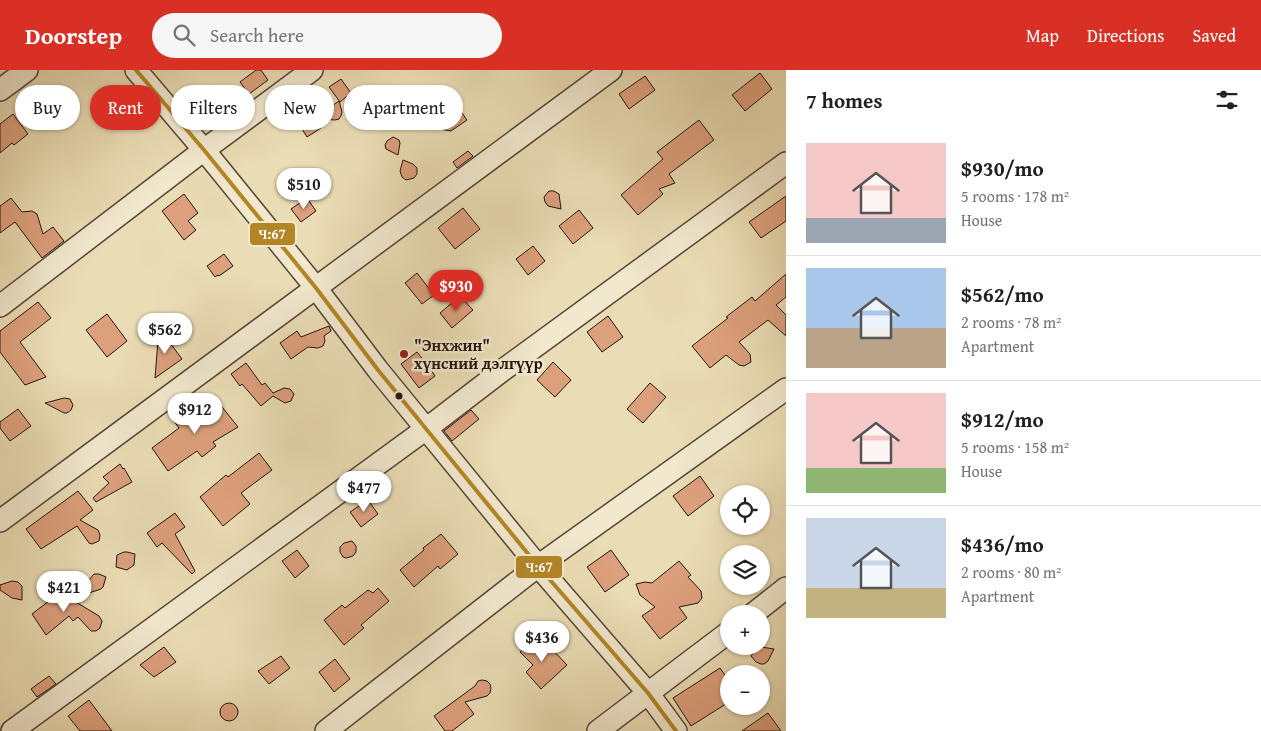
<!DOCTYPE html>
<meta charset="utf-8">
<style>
:root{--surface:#fff;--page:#f6f6f6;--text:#202124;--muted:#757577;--line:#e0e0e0;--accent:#d93025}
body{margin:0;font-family:"Gentium Book Plus",serif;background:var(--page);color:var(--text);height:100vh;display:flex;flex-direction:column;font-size:19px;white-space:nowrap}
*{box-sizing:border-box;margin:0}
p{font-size:16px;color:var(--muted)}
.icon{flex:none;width:28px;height:28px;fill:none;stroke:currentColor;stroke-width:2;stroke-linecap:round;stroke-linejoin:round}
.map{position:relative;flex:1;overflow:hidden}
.panel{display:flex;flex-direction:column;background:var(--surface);width:475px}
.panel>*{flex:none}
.top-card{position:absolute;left:15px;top:15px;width:475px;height:45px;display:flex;gap:10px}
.controls{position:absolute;left:720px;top:415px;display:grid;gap:10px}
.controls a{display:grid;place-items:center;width:50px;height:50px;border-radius:50%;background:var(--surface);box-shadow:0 1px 4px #0004;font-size:25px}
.price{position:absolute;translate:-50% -42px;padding:0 11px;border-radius:18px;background:#fff;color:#222;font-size:16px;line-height:32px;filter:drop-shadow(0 1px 2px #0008)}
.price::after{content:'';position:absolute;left:50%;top:30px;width:15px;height:11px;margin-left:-8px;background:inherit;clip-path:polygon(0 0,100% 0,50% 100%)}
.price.selected{background:var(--accent);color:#fff}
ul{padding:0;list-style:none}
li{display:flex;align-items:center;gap:15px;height:125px;padding:0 20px}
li+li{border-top:1px solid var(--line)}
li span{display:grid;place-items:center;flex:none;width:140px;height:100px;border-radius:0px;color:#555}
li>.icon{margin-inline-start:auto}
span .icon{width:60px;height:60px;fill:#fffc;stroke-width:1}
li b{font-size:21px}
h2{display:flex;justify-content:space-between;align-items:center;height:60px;padding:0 20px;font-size:21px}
.pill{padding:0 18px;border-radius:22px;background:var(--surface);box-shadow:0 1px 4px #0004;font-size:18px;line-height:45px}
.pill.selected{background:var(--accent);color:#fff}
header{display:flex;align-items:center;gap:30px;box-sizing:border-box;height:70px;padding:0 25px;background:var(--accent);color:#fff}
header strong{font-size:24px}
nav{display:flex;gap:28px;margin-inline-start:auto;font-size:18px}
.search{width:350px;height:45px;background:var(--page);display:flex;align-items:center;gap:12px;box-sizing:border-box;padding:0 18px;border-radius:28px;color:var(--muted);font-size:19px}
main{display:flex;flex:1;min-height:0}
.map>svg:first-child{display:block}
</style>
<header>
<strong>Doorstep</strong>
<div class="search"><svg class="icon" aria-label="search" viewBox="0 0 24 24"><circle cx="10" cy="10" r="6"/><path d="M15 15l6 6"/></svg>Search here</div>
<nav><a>Map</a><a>Directions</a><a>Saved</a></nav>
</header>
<main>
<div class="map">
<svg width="786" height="661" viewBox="0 0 786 661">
<rect width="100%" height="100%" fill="#eadcb4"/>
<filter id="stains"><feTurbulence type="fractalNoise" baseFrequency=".004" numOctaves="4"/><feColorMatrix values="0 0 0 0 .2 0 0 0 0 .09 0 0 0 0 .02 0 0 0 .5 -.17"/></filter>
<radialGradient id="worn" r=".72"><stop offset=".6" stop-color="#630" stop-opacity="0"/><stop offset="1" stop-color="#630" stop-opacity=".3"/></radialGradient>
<g fill="#dca07c" stroke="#24140e">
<polygon points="256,0 261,0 268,10 249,24 240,12"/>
<polygon points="760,3 772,19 745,41 732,25"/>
<polygon points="645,6 655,20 629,39 619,24"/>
<polygon points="341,9 351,23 340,32 329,17"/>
<polygon points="210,19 215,23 214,30 208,34 201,32 200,27 203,21"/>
<polygon points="447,22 467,50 451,61 434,58 421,39"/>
<polygon points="339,31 342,42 341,46 339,49 335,50 321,49 329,38"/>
<polygon points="310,42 321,58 307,67 297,51"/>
<polygon points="13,44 28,64 14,75 12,73 0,83 0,54"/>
<polygon points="699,50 714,70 669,104 675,113 659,119 663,124 638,145 621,125 663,89 657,82"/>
<polygon points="393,67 399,70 400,73 398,85 386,79 385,75 387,71"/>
<polygon points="468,81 473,86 457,98 453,92"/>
<polygon points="403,90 413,94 417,98 417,104 414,108 406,110 402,107 400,101"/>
<polygon points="549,121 554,121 559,124 561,139 548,136 545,132 544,127"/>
<polygon points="184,124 198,143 188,151 196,160 184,170 162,141"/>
<polygon points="786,126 786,151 761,168 749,152"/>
<polygon points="11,128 22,142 32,141 37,144 43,164 53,157 64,171 42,188 15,152 0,163 0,136"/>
<polygon points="307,128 316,141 301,152 291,139"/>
<polygon points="463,138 480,159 455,179 438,158"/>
<polygon points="579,140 593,158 573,174 559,156"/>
<polygon points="533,176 545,191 528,205 516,189"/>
<polygon points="224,184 233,196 219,206 218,205 215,207 207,196"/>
<polygon points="417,203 434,225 422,234 405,213"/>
<polygon points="786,204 786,227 776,235 786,245 786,266 768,250 739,272 750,284 751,292 744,296 739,295 726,285 710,298 692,276 728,248 726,247 752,227 755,231"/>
<polygon points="460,226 473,240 452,258 440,243"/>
<polygon points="38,232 51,248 20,272 46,307 25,315 0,282 0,261"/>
<polygon points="107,244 127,271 107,287 86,260"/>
<polygon points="608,246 623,267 602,282 587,262"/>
<polygon points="329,256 331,261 324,266 325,271 323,276 318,278 308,277 291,289 280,273 297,261 301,267"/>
<polygon points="159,258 182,289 155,308"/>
<polygon points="417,282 429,297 435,306 419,318 401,294"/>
<polygon points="553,292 571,310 555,327 537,310"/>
<polygon points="246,293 262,315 265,313 273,323 284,318 290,319 294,324 291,331 285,333 273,326 261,336 242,314 240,316 231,304"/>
<polygon points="650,313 666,327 643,353 627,339"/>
<polygon points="64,328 70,329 73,335 71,340 67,343 64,343 45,333"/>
<polygon points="215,328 238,357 213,372 216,376 202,387 197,381 168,401 152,378 179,358 174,351 188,342 191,346"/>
<polygon points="18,339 31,356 10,371 0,358 0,352"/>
<polygon points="471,340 479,349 452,371 444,361"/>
<polygon points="259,383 272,400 241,423 250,434 223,456 200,427 226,405 228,407"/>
<polygon points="120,394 123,399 124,398 132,412 96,432 93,428 109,413 103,407"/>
<polygon points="700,406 714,426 688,446 673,426"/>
<polygon points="78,421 93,440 80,450 98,460 100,465 99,471 92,474 89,473 77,456 41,479 26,459"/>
<polygon points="368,430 378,444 361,457 350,442"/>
<polygon points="175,443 185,457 175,464 195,501 192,504 162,473 157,477 147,463"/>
<polygon points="441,464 458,484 440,499 438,496 414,517 400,500 424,480 423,478"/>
<polygon points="352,471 356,476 356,482 353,486 346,488 343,487 340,482 340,477 344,473"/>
<polygon points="297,480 309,496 295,508 282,491"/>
<polygon points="611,480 629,505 605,522 587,497"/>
<polygon points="124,482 127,482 135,484 134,495 127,500 116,497 117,485"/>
<polygon points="679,491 691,505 688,507 701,521 702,528 698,533 679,537 687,548 660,569 642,546 655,537 640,525 636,514 645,512 652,513"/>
<polygon points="94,504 99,504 106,507 103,517 101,519 74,528"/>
<polygon points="12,511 18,512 22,516 22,530 12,528 0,520 0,515"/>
<polygon points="46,514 99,546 102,551 100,558 96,561 91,561 78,547 73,551 69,546 46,565 32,544 54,527 45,515"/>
<polygon points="378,518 389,531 361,555 364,558 344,575 324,550 342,535 345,538 368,520 373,523"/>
<polygon points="536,567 549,581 551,578 567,595 541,619 526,602 533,595 520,582"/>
<polygon points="164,577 176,592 154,607 140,595"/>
<polygon points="761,577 774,579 768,591 764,594 761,594 756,592 751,586 756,579"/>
<polygon points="281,586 290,598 269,614 258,601"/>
<polygon points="335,589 350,609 334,622 319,602"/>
<polygon points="720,598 729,611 729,632 691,656 673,628"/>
<polygon points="49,606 56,614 37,627 31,619"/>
<polygon points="482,610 487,611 490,614 491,618 490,623 487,626 465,632 474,644 452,661 445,661 434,646 475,616 478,611"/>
<polygon points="89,630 112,661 80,661 68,646"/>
<circle cx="229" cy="642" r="9"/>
<polygon points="768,643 781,661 742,661"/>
</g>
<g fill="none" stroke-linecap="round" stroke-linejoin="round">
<g stroke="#564638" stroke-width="24">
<g id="minor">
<polyline points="136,0 204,80 316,218 378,300 538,496 648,623 676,661"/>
<polyline points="0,20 27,0"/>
<polyline points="0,236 204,80 312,0"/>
<polyline points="0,451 611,0"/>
<polyline points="753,544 786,518"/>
<polyline points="12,661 426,359 503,300 786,93"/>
<polyline points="326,661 538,496 786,319"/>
<polyline points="598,661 729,562"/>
</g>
</g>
<use href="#minor" stroke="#f1e8ce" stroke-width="21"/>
<g stroke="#f1e8ce" stroke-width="8">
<polyline id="bus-1" points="136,0 204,80 316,218 378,300 538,496 648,623 676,661"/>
</g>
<use href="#bus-1" stroke="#b48526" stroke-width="4"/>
</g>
<circle fill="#8f2418" stroke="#f1e8ce" stroke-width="2" cx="404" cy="284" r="5"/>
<circle fill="#24140e" stroke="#f1e8ce" stroke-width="2" cx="399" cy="326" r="4.5"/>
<g text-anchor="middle" stroke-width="5" stroke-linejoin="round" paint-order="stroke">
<g font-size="16" font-weight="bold" fill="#24140e" stroke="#f1e8ce" text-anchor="start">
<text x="414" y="281">"Энхжин"<tspan x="414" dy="18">хүнсний дэлгүүр</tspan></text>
</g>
</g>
<g stroke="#f1e8ce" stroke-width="2">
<rect x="249" y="152" width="47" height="24" rx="5" fill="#b48526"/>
<rect x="515" y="485" width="48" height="24" rx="5" fill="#b48526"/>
</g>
<g font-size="14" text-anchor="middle" font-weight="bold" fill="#fff">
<text x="272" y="169">Ч:67</text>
<text x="539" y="502">Ч:67</text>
</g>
<rect width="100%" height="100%" filter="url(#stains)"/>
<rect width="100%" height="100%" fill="url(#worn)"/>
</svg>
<div class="controls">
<a><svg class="icon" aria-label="locate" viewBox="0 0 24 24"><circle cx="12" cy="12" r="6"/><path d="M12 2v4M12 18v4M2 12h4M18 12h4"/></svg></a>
<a><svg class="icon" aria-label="layers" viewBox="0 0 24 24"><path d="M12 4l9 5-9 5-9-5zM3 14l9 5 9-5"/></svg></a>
<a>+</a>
<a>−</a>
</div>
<b class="price" style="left:304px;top:140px">$510</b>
<b class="price selected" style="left:456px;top:242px">$930</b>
<b class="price" style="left:165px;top:285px">$562</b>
<b class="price" style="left:195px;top:365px">$912</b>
<b class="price" style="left:364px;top:443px">$477</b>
<b class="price" style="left:64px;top:543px">$421</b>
<b class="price" style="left:542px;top:593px">$436</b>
<div class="top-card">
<a class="pill">Buy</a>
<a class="pill selected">Rent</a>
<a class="pill">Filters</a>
<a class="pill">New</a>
<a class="pill">Apartment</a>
</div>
</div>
<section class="panel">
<h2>7 homes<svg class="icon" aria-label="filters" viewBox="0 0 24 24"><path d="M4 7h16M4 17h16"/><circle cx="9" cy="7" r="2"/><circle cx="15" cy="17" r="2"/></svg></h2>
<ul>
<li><span style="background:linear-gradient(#f6c9c9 75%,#9aa5b1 0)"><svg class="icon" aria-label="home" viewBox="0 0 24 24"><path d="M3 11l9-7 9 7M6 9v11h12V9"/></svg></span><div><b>$930/mo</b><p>5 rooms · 178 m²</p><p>House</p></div></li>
<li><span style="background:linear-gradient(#a9c7e8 60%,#b9a48a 0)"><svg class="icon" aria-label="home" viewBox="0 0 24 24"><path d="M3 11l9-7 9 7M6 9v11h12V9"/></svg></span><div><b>$562/mo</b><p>2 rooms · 78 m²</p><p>Apartment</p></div></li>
<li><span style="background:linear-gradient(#f6c9c9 75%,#8fb573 0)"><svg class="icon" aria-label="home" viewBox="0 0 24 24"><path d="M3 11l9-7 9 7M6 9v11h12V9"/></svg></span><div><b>$912/mo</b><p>5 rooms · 158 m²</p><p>House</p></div></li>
<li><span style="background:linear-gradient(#c9d6e8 70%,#c2b280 0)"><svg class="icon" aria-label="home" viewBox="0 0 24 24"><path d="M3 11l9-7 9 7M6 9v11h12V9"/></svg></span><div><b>$436/mo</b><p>2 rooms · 80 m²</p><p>Apartment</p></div></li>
</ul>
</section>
</main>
